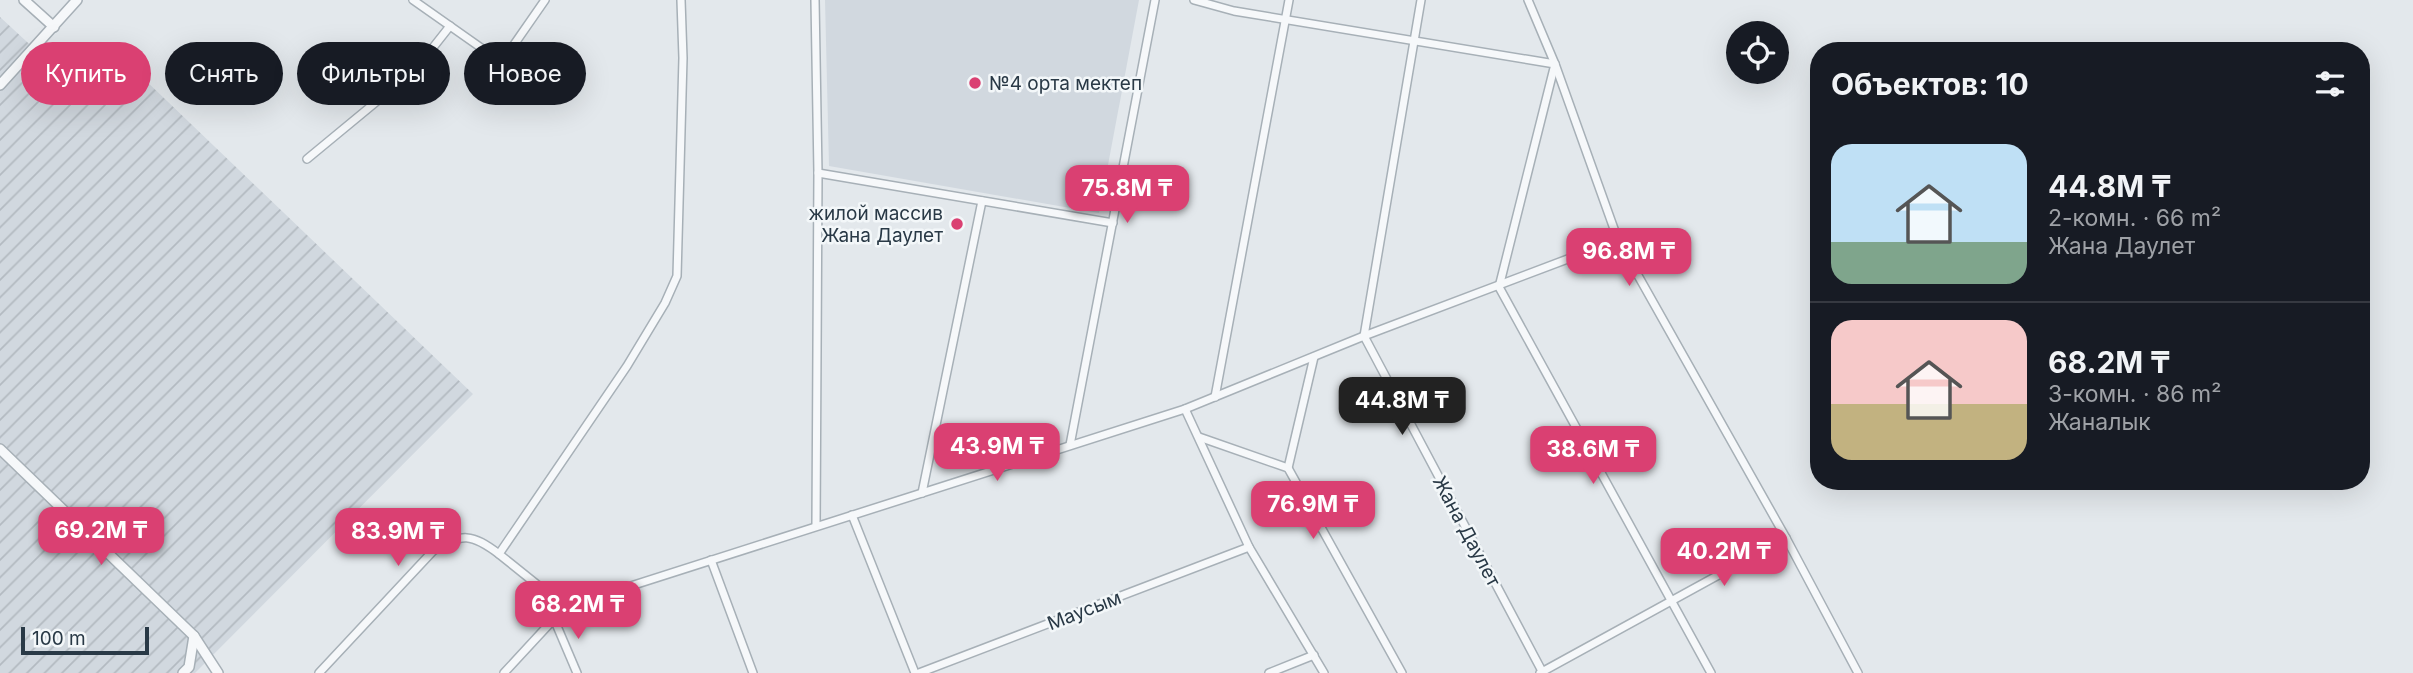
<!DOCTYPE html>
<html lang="ru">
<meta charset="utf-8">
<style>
:root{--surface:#171b24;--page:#20242c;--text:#f1f3f6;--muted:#9ea1a6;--line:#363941;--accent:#da4072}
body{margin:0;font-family:Inter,sans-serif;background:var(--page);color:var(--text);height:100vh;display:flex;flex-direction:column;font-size:26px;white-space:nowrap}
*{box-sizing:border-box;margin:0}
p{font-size:23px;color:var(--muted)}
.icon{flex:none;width:38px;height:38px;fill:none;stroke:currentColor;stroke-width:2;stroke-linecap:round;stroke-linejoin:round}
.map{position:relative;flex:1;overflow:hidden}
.drawer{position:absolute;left:1810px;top:42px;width:560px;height:448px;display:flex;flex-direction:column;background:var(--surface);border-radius:28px;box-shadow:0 7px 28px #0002}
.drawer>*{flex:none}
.top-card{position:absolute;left:21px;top:42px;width:665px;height:63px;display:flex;gap:14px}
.buttons{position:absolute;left:1726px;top:21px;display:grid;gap:14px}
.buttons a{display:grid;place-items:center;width:63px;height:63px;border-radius:50%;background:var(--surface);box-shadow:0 7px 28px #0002;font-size:35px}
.scale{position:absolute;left:21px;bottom:18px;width:128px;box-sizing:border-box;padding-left:7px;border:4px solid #293946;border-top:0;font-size:19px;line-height:24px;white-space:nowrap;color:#293946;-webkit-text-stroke:5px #f3f7f9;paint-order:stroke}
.price{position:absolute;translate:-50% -60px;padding:0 16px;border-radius:14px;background:var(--accent);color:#fff;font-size:23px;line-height:46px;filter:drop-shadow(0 2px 4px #0008)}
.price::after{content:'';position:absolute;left:50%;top:42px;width:21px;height:16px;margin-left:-10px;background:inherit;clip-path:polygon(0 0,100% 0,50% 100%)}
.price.active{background:#222;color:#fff}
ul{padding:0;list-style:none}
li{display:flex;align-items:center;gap:21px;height:175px;padding:0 21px}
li+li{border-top:2px solid var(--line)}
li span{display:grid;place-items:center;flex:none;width:196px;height:140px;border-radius:21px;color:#555}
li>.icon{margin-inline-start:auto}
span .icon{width:84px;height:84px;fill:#fffc;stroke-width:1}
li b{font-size:30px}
h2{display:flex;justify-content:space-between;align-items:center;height:84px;padding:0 21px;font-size:30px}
.pill{padding:0 24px;border-radius:32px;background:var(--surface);box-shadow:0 7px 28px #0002;font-size:24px;line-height:63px}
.pill.active{background:var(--accent);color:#fff}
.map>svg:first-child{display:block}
</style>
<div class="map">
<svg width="2413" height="673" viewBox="0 0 2413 673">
<defs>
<pattern id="industrial-furrows" width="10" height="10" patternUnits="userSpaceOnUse" patternTransform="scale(1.75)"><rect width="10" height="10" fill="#d1d8df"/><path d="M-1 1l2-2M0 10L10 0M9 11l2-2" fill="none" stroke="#b3bac1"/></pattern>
</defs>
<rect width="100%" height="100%" fill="#e3e8ec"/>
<polygon fill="#d1d8df" points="825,0 1139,0 1099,213 829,166"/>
<polygon fill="url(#industrial-furrows)" points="0,17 78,89 119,55 473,394 195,673 0,673"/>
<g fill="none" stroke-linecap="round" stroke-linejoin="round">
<g stroke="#a7b0b7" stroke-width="10">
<g id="minor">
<polyline points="413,0 487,52 500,56 511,49 545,0"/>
<polyline points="815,0 818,173 1113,223"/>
<polyline points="1194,0 1234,11 1555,64 1499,287 1711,673"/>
<polyline points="1421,0 1364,336 1618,240 1786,538"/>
<polyline points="1528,0 1555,64 1618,240"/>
<polyline points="307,159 416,69 450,26"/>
<polyline points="1215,397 1289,0"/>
<polyline points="1185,409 1364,336 1543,673"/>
<polyline points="1199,437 1288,468 1402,673"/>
<polyline points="1070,445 1155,0"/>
<polyline points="1288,468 1314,357"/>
<polyline points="922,493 982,201"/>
<polyline points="852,515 915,673"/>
<polyline points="816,526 818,173"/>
<polyline points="711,560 753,673"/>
<polyline points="565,607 499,554 627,366 665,303 677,276 683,58 681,0"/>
<polyline points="554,619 577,673"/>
<path d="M319,673L433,551C462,532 472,534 499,554"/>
<polyline points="504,673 565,607 1185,409 1249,547 1324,673"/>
<polyline points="919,673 1249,547"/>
<polyline points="1269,673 1314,655"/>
<polyline points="1540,673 1786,538 1858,673"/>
</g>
</g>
<g stroke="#a7b0b7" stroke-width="12">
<g id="tertiary">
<polyline points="24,0 54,27"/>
<polyline points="0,85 77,0"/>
<polyline points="0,449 194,636 218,673"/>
<polyline points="183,673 189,667 194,636"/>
</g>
</g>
<use href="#minor" stroke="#f6f8fa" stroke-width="7"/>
<use href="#tertiary" stroke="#f6f8fa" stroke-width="9"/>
</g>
<g fill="#da4072" stroke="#f3f7f9" stroke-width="2.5">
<circle cx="975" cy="83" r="7"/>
<circle cx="957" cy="224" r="7"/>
</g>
<g text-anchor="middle" stroke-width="5" stroke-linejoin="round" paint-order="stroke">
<g font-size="19" fill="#293946" stroke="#f3f7f9" text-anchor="start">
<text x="989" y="90">№4 орта мектеп</text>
<text x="943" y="220" text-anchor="end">жилой массив<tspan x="943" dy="22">Жана Даулет</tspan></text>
</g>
<g font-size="19" fill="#293946" stroke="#f3f7f9">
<text transform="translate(1467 531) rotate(62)" y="7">Жана Даулет</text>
<text transform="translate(1084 610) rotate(-21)" y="7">Маусым</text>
</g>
</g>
</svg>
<div class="buttons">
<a><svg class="icon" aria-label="locate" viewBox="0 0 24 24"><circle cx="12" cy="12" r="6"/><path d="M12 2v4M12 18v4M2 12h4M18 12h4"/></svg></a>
</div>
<div class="scale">100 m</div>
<b class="price" style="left:1127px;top:225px">75.8M ₸</b>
<b class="price" style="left:1629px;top:288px">96.8M ₸</b>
<b class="price active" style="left:1402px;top:437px">44.8M ₸</b>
<b class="price" style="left:997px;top:483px">43.9M ₸</b>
<b class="price" style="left:1593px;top:486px">38.6M ₸</b>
<b class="price" style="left:1313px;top:541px">76.9M ₸</b>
<b class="price" style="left:101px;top:567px">69.2M ₸</b>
<b class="price" style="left:398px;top:568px">83.9M ₸</b>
<b class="price" style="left:1724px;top:588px">40.2M ₸</b>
<b class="price" style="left:578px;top:641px">68.2M ₸</b>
<div class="top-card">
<a class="pill active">Купить</a>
<a class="pill">Снять</a>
<a class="pill">Фильтры</a>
<a class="pill">Новое</a>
</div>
<section class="drawer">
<h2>Объектов: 10<svg class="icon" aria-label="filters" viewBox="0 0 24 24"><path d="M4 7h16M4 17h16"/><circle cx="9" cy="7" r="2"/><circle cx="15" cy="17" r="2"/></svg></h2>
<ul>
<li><span style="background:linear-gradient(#bfe0f5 70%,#7fa58c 0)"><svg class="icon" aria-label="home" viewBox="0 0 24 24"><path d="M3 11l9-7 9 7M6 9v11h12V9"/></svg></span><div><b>44.8M ₸</b><p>2-комн. · 66 m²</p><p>Жана Даулет</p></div></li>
<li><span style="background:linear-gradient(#f6c9c9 60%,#c2b280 0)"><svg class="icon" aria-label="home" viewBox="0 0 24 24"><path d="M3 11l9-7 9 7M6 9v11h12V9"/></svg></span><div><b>68.2M ₸</b><p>3-комн. · 86 m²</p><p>Жаналык</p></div></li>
</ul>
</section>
</div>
